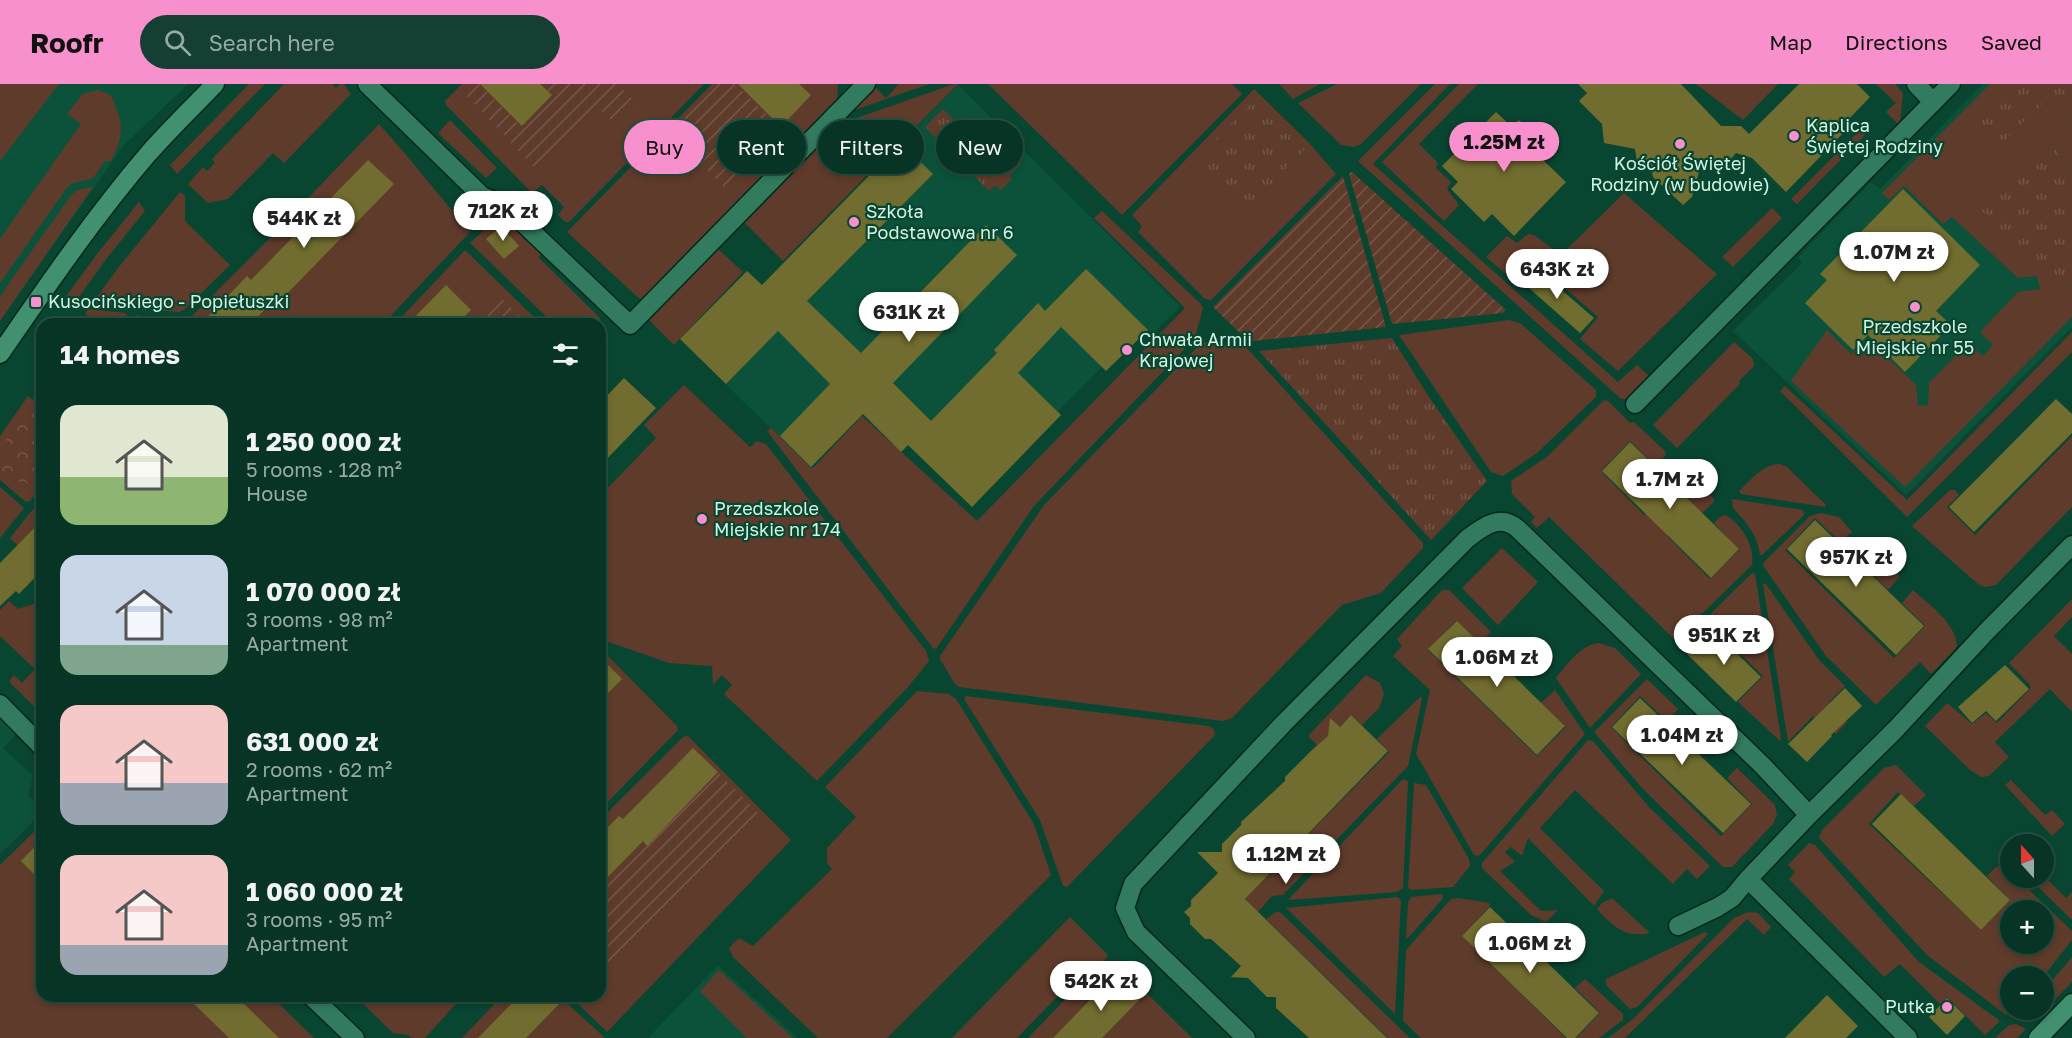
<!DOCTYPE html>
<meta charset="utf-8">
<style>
:root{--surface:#073425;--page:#153f32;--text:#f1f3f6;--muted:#98aaa7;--line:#284f42;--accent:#f790cd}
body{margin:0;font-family:"Golos Text",sans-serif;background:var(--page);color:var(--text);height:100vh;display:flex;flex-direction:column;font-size:22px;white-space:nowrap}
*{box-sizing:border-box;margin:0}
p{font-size:20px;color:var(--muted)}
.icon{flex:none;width:33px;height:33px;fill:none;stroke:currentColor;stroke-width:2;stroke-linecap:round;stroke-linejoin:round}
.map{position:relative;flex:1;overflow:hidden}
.sheet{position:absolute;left:36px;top:234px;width:570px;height:684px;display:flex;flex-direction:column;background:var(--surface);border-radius:18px;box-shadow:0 3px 9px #0003,0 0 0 2px var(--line)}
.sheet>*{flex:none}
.hud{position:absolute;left:624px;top:36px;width:570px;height:54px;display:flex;gap:12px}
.needle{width:39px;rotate:339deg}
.buttons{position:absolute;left:2000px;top:750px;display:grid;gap:12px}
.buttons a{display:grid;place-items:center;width:54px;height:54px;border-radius:50%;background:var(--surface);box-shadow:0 3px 9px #0003,0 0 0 2px var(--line);font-size:30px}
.price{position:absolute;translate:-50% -51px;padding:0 14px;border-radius:21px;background:#fff;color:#222;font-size:20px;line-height:39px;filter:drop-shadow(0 2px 3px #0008)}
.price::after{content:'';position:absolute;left:50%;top:36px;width:18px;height:14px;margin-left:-9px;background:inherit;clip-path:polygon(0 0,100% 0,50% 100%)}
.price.active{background:var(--accent);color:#111}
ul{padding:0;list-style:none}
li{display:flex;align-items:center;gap:18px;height:150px;padding:0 24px}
li span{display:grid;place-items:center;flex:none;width:168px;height:120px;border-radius:18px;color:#555}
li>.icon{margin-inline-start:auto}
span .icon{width:72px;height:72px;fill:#fffc;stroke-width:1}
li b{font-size:26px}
h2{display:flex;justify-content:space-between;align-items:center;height:72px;padding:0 24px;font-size:26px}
.chip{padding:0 21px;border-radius:27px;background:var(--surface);box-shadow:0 3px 9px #0003,0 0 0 2px var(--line);font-size:21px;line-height:54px}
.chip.active{background:var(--accent);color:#111}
header{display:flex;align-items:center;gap:36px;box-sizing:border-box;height:84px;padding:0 30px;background:var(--accent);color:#111}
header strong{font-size:28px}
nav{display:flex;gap:33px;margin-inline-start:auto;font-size:21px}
.search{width:420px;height:54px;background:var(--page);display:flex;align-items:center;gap:15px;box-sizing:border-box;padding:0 21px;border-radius:33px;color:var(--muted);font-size:22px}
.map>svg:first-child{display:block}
</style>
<header>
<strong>Roofr</strong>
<div class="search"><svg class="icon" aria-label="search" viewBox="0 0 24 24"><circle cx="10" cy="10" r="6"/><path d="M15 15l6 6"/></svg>Search here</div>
<nav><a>Map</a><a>Directions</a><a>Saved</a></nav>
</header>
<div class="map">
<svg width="2072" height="954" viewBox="0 0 2072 954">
<defs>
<pattern id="forest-crowns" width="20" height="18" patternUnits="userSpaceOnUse" patternTransform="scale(1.5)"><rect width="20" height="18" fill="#5f3b2b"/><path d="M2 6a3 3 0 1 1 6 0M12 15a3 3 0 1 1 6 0" fill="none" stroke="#75584a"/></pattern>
<pattern id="park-tufts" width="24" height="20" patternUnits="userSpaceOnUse" patternTransform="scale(1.5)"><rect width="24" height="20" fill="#5f3b2b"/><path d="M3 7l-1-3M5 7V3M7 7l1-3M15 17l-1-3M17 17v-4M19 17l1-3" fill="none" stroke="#75584a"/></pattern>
<pattern id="garden-furrows" width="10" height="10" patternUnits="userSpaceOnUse" patternTransform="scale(1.5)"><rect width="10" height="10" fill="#5f3b2b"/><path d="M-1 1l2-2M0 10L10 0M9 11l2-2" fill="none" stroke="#75584a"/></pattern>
</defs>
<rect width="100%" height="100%" fill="#094631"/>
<g fill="#0c523a">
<polygon points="52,0 188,0 124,61 0,236 0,69"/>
<polygon points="1983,0 2072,0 2072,243 1906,411 1733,247 1802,179 1798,173 1871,98 1880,105"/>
<polygon points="958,1 1180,222 1152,250 1148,246 1106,287 1102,283 1058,327 1061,331 972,423 908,361 901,368 863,330 811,384 680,255 747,187 762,201"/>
<polygon points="0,632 17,649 3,664 33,692 28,711 42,726 42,729 0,770"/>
<polygon points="718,881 798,954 648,954"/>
</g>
<g fill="#5f3b2b" fill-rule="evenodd">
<polygon points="0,0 59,0 0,77"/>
<polygon points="249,0 265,0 177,90 170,81"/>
<polygon points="284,0 332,0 336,4 340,0 344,0 351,10 284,79 273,69 228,115 208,119 188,100 203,83 207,87 215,79 212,75"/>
<polygon points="462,0 704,0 569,138 565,138 558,131 564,123 542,101 532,109 446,21 445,17"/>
<polygon points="712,0 838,0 837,19 643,218 567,148"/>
<polygon points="899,0 929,0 849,28 875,3 886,14"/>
<polygon points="954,0 958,0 888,71 854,35"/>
<polygon points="988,0 1232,0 1242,10 1122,131"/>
<polygon points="1279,0 1320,0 1293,15"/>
<polygon points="1337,0 1421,0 1361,60 1354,63 1341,61 1298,19"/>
<polygon points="1435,0 1450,0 1373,80 1618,298 1637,281 1650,293 1628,315 1621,315 1358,77"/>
<polygon points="1459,0 1478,0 1419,60 1438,79 1436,84 1451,98 1447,105 1459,121 1444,137 1382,78"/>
<polygon points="1696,0 1778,0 1743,36"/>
<polygon points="1876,0 1895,0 1903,9 1900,38 1898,40 1886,28 1896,19"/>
<polygon points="1990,0 2014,0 1972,42 2049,12 2072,36 2072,82 2045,56 2066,208 2072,202 2072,233 1905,403 1791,297 1827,246 1851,270 1868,255 1916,301 1918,322 1928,321 1929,299 1968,259 1983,272 1993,261 1980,248 2018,208 2040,205 2037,192 2018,194 1952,133 1943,140 1904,102 1889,116 1882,109"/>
<polygon points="1254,5 1310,60 1336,90 1211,216 1205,215 1138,148 1142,142 1132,131"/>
<path d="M97,6L109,10L115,18L114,20C125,40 122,57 111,77H105L93,94L71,100L66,105L0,199V155L81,40L67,30L83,10Z"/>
<polygon points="450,36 497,84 486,94 438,49"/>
<path d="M379,40C411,75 439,112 470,148L383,240H184L270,154Z"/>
<polygon points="1865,41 1870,46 1797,120 1791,115"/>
<polygon points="832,48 872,86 783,177 743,137"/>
<polygon points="93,103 0,237 0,213 9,199 72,110 77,106"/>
<polygon points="180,108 185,112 185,137 230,181 185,225 179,228 91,221 118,184"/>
<polygon points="1624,109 1717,190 1618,287 1580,255 1598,233 1535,178 1515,198 1486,173 1507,152 1517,159 1528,150 1534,151 1561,171"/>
<polygon points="139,118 145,127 107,174 73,221 64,215 97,170"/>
<polygon points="1772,124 1782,134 1733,183 1722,173"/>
<polygon points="1102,127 1201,220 1203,224 1195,254 1034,422 936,565 933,564 767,347 771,344 811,384 814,383 862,332 977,437 1185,224 1094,134"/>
<path d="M497,134L509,137L543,168L538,173L599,233C605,245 608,253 600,265V240H554L470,159Z"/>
<polygon points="718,165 743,188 674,261 650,237 651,233"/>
<polygon points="465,166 541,240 395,240"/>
<polygon points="88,225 125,229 135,240 85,240 89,233 85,230"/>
<polygon points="136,231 176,236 173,240 141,240 135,232"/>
<polygon points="1509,236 1520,239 1596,306 1596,313 1537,369 1503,392 1491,388 1399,251"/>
<polygon points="2072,248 2072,268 1907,433 1780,307 1785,302 1907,416"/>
<polygon points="1202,258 1246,263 1423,459 1423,464 1381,509 1342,521 1232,634 1223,637 959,603 955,600 940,575 940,572 1044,421"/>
<polygon points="1734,258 1753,275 1754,282 1739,297 1740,300 1677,364 1653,341"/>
<polygon points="684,301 750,363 757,357 766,360 926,567 929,577 908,603 817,697 724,610 732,601 722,591 713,601 712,582 669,579 600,555 600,412 656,354 644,341"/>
<polygon points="28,312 42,325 42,401 30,417 26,418 0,396 0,352"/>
<path d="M1604,316L1608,317L1630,339L1634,338L1665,367L1666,371L1655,382L1630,357L1601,387L1644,431L1649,427L1671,448L1667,452L1710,495L1739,466L1714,439L1720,433L1725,431C1742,440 1755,462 1752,481L1675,556L1549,433L1537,444L1531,438L1535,433L1512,410L1511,397L1547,373Z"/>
<polygon points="2072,352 2072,423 1996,501 1986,503 1979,501 1912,442 1950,406 1955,406 1959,411 1947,423 1975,451"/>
<path d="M1779,380L1786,382L1826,421L1825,423L1741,410L1739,407C1751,396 1762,381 1779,380Z"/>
<polygon points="1682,383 1713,414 1714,418 1702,429 1669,395 1677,384"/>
<polygon points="0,403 24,424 0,454"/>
<polygon points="42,414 42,485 10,454"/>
<path d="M1732,415L1803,426L1804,431L1762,471H1760C1757,450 1747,439 1733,424Z"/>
<path d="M1821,429L1839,433L1852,448L1840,458L1815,434L1785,466L1894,574L1925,542L1902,519L1913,506C1930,522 1956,538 1957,563L1931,590L1920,578L1876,621L1826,572L1764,483L1763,479L1810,432Z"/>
<polygon points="1863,459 1866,459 1900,492 1888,506 1852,471"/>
<polygon points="1502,464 1538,498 1498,541 1462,504"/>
<polygon points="1752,489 1755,490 1781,654 1780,657 1738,618 1763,592 1712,543 1686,569 1678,562"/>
<polygon points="1763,500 1766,500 1819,576 1845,602 1829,618 1847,638 1836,650 1813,632 1788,658"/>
<polygon points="1442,506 1449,506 1491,548 1480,560 1456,537 1428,566 1537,672 1566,643 1541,619 1555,606 1585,650 1479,772 1474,771 1416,670 1430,606 1393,572 1402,562 1397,555"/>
<polygon points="2072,515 2072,533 2054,552 2072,570 2072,628 2050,605 1995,658 2009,673 1989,692 1981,693 1970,686 1925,642 1947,619 1972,640 1986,629 1997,639 2030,605 2030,601 2009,579"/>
<polygon points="9,517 18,525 42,517 42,625 38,626 10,599 10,596 14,591 22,599 35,585 0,552 0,526"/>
<path d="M1599,559L1615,564L1641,590L1590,644L1556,594C1568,580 1580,561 1599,559Z"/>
<polygon points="600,564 677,642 678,646 600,726"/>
<polygon points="1366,591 1380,599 1384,610 1379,624 1362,641 1351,631 1339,643 1334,642 1328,648 1330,652 1319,663 1308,652"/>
<polygon points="1647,595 1678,625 1667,637 1640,612 1611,643 1721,752 1752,720 1727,694 1737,684 1775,721 1777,730 1773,740 1732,783 1723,783 1643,705 1594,648"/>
<polygon points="917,607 949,610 956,615 1034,740 1051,791 887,954 818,954 733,873 729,864 739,854 753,862 832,785 827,779 827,764 856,733 825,703"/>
<polygon points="966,612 1208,642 1214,645 1215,651 1067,803 1063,802 1040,736 964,615"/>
<polygon points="1421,612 1422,615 1408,682 1283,811 1272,812 1258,828 1245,815 1389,668 1377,655"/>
<polygon points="688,652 791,756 607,948 570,912 600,912 600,736 683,653"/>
<polygon points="1588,656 1593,657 1649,723 1710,782 1697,795 1687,785 1673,800 1575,706 1540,744 1604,807 1594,822 1528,754 1522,772 1511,763 1505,768 1515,778 1500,787 1541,827 1558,826 1546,838 1531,831 1482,784 1482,779"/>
<path d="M1896,681L1926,711L1914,722L1898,708L1869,740L1981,846L2010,816L1987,792L1996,783L2005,782L2010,787V794H2017L2072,847V856L2043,893L2010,892L2011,926L2006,931L1927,871L1819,754L1822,746L1884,684ZM2043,826V860H2010V826Z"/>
<polygon points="1403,695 1408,697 1403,804 1397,808 1288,816"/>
<polygon points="2011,696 2045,731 2052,726 2065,740 2052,752 2005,701"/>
<polygon points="1414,699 1426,701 1469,775 1470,782 1453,803 1412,806 1408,804"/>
<polygon points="42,740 42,912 271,912 314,954 0,954 0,781"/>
<polygon points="1809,759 1815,761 1919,878 2000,937 1985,951 1947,913 1940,920 1900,880 1884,893 1789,795 1795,788 1788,781"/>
<polygon points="2043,791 2066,814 2072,808 2072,836 2029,794 2043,794"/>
<polygon points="1442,810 1443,814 1408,854 1406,854 1408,818 1411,813"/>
<polygon points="1398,813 1401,817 1395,930 1286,824"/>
<polygon points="1458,814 1489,819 1490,822 1462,852 1566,954 1421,954 1403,937 1406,866 1451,815"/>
<path d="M1612,814L1650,849C1624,854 1614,843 1597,825L1602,819Z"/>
<polygon points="1276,828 1280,828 1410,954 1388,954 1266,835"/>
<polygon points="1748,828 1758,829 1771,843 1764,851 1747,835 1625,954 1608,954 1633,935 1734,834"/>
<polygon points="1070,833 1108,871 1105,876 1081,888 1017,954 952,954"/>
<polygon points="1705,848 1708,850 1637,923 1630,925 1606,901 1606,895"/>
<polygon points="2072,873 2072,898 2036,935 2032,932 2032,926 2043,926 2043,907"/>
<polygon points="1110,881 1121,884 1192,954 1028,954 1078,902"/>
<polygon points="719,886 793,954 747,954 700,907"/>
<polygon points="1585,895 1623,930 1623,936 1599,954 1576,954 1600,929 1575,904"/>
<polygon points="355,912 463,912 425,954 411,954 408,951 393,949"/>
<polygon points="502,912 559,912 605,954 462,954"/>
<polygon points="2016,940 2026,945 2017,954 1995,954 2009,941"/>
</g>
<g fill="url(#forest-crowns)">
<polygon points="88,233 124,234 128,240 83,240"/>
<polygon points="42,302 42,389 33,400 9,396 0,385 0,365"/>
</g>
<g fill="url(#park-tufts)">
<polygon points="2014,0 2072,0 2072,36 2049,13 1995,66 1971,42"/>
<polygon points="1260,11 1310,60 1247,124 1197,74"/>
<polygon points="943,25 964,47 970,42 979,51 987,44 1022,79 1009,92 1012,95 1001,106 995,101 989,107 956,74 962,68 947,53 941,59 925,43"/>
<polygon points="2045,56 2072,82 2072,202 2066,208 1979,124"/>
<polygon points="1392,254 1427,310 1487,397 1431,456 1259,267"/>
</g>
<g fill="url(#garden-furrows)">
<polygon points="470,0 479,0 522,43 553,12 541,0 617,0 638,21 616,41 597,23 536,85 463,8"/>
<polygon points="715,0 735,0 781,45 793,33 799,39 729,109 670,46"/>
<polygon points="1352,88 1506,226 1503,229 1392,240 1349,90"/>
<polygon points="1343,92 1386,243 1253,257 1246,255 1213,223"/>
<polygon points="497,210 527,240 468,240"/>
<polygon points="716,686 759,730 600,891 600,806"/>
</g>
<g fill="#716c2f">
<polygon points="480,0 540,0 552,11 522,42"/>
<polygon points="738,0 799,0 811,11 781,43"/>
<polygon points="1578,0 1681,0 1721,42 1741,42 1749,50 1799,0 1857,0 1870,13 1846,38 1850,42 1786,108 1752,74 1736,69 1729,77 1702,77 1692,113 1683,121 1653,93 1650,80 1637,78 1635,65 1604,59 1602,40 1579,17 1587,9"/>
<polygon points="1496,28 1512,43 1519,36 1552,68 1544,77 1566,98 1514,152 1492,130 1484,138 1451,105 1458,98 1442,82"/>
<polygon points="901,59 933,90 807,217 861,269 986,141 1017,171 893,299 931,337 997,269 994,266 1038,219 1045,227 1086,185 1148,246 1106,287 1061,243 1018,289 1061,331 972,423 908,361 901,368 863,330 811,383 780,352 830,300 778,247 726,300 680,255 747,187 762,201"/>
<polygon points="368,76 394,100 275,222 272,218 251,240 201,240 247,192 251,196"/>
<polygon points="1903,105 1980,181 1936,227 1951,241 1905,288 1868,251 1853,266 1805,219 1827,196 1820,190"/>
<polygon points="501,142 519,162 504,175 486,155"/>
<polygon points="1534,182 1594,234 1580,249 1521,197"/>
<polygon points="446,201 471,226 457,240 408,240"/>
<polygon points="624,294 656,324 600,382 600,319"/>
<polygon points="2056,315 2072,330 2072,349 1974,448 1949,423"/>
<polygon points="1630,358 1739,465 1711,494 1602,387"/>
<polygon points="42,436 42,486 19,510 16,507 0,522 0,479"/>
<polygon points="1815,436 1924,542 1896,571 1787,465"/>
<polygon points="1457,537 1565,642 1537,671 1428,565"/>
<polygon points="1712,545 1761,593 1736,618 1687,570"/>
<polygon points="600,573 622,595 600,617"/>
<polygon points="2005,581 2029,605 1996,637 1986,627 1972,639 1958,623"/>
<polygon points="1845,604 1862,622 1831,651 1832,652 1807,678 1788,660"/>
<polygon points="1640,614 1751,720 1723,749 1612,643"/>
<polygon points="1351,631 1388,667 1245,815 1387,954 1309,954 1276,924 1276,913 1267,913 1248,894 1231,893 1241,882 1211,855 1205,855 1190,840 1190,834 1184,828 1191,822 1191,816 1218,789 1197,768 1222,768 1222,760 1241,741 1241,738 1285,697 1285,693 1312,666 1328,652 1330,634 1340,643"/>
<polygon points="693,664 718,688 647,762 643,757 600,801 600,751 619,732 623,735"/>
<polygon points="1901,710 2010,816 1981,846 1872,740"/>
<polygon points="42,755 42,798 21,777"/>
<polygon points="1490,823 1599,929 1575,954 1567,954 1462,852"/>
<polygon points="1115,890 1141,914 1102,954 1053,954"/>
<polygon points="1827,911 1858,942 1846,954 1785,954"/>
<polygon points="186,912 236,912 279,954 229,954"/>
<polygon points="519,912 567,912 526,954 478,954"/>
<polygon points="1947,914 1965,932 1947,951 1929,933"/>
</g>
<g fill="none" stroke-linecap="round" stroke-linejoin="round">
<g stroke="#01291b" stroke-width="21">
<g id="street">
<polyline points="367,0 482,112 504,121 630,241 866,0"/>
<polyline points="1916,0 1933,18"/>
<polyline points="1635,320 1951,0"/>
<polyline points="0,620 42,663"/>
<polyline points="1678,842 1718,823 1732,814 1748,795"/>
<polyline points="311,912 355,954"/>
<path d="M1246,954L1136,848L1125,824L1133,800L1283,640L1468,454C1483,443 1500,429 1518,445L1763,682L1809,731"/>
<polyline points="1908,954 1748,795 1809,731 1895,646 1986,548 2072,461"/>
</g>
</g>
<g stroke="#01291b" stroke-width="21">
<g id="secondary">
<path d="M0,270C47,202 94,133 148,70C170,45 193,23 215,0"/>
<polyline points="2038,954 2072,919"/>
</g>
</g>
<use href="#street" stroke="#327b5e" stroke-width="18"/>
<use href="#secondary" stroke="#419070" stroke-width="18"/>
</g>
<g fill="#f790cd" stroke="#094631" stroke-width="2">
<circle cx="1794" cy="52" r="6"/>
<circle cx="1680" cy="60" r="6"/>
<circle cx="854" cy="138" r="6"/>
<rect x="30" y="212" width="12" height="12" rx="3"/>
<circle cx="1915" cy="223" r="6"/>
<circle cx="1127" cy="266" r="6"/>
<circle cx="702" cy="435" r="6"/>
<circle cx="1947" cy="923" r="6"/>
</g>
<g text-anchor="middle" stroke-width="4.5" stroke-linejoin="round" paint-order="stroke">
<g font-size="18" fill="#d1f4e3" stroke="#094631" text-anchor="start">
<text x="1806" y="48">Kaplica<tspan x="1806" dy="21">Świętej Rodziny</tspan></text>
<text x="1680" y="86" text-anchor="middle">Kościół Świętej<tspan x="1680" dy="21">Rodziny (w budowie)</tspan></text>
<text x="866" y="134">Szkoła<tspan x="866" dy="21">Podstawowa nr 6</tspan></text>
<text x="48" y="224">Kusocińskiego - Popiełuszki</text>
<text x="1915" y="249" text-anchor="middle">Przedszkole<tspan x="1915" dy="21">Miejskie nr 55</tspan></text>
<text x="1139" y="262">Chwała Armii<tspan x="1139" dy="21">Krajowej</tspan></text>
<text x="714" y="431">Przedszkole<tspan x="714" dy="21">Miejskie nr 174</tspan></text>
<text x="1935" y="929" text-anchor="end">Putka</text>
</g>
</g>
</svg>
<div class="buttons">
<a><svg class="needle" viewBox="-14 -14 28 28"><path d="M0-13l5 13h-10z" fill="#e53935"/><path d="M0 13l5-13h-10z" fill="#98aaa7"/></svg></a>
<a>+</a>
<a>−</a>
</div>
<b class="price active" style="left:1504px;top:89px">1.25M zł</b>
<b class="price" style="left:503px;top:158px">712K zł</b>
<b class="price" style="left:304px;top:165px">544K zł</b>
<b class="price" style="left:1894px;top:199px">1.07M zł</b>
<b class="price" style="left:1557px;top:216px">643K zł</b>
<b class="price" style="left:909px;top:259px">631K zł</b>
<b class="price" style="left:1670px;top:426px">1.7M zł</b>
<b class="price" style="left:1856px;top:504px">957K zł</b>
<b class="price" style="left:1724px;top:582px">951K zł</b>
<b class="price" style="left:1497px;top:604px">1.06M zł</b>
<b class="price" style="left:1682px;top:682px">1.04M zł</b>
<b class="price" style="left:1286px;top:801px">1.12M zł</b>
<b class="price" style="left:1530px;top:890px">1.06M zł</b>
<b class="price" style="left:1101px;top:928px">542K zł</b>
<div class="hud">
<a class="chip active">Buy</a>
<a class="chip">Rent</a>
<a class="chip">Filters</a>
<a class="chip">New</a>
</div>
<section class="sheet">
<h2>14 homes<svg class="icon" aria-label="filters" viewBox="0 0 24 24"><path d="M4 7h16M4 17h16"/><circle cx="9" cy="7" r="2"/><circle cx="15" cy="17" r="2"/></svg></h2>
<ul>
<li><span style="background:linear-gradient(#dfe7d0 60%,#8fb573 0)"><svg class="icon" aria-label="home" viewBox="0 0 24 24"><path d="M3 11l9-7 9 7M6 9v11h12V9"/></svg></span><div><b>1 250 000 zł</b><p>5 rooms · 128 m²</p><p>House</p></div></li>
<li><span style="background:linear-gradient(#c9d6e8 75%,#7fa58c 0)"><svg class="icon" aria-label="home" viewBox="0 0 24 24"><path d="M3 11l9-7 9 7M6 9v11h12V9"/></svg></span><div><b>1 070 000 zł</b><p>3 rooms · 98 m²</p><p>Apartment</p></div></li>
<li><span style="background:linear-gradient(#f6c9c9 65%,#9aa5b1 0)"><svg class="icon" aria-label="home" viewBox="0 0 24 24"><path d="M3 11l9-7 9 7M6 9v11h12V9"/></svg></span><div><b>631 000 zł</b><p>2 rooms · 62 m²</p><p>Apartment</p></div></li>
<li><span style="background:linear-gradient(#f6c9c9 75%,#9aa5b1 0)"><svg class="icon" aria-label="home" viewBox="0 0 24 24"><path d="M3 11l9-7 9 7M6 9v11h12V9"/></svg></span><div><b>1 060 000 zł</b><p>3 rooms · 95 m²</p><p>Apartment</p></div></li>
</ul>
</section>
</div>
